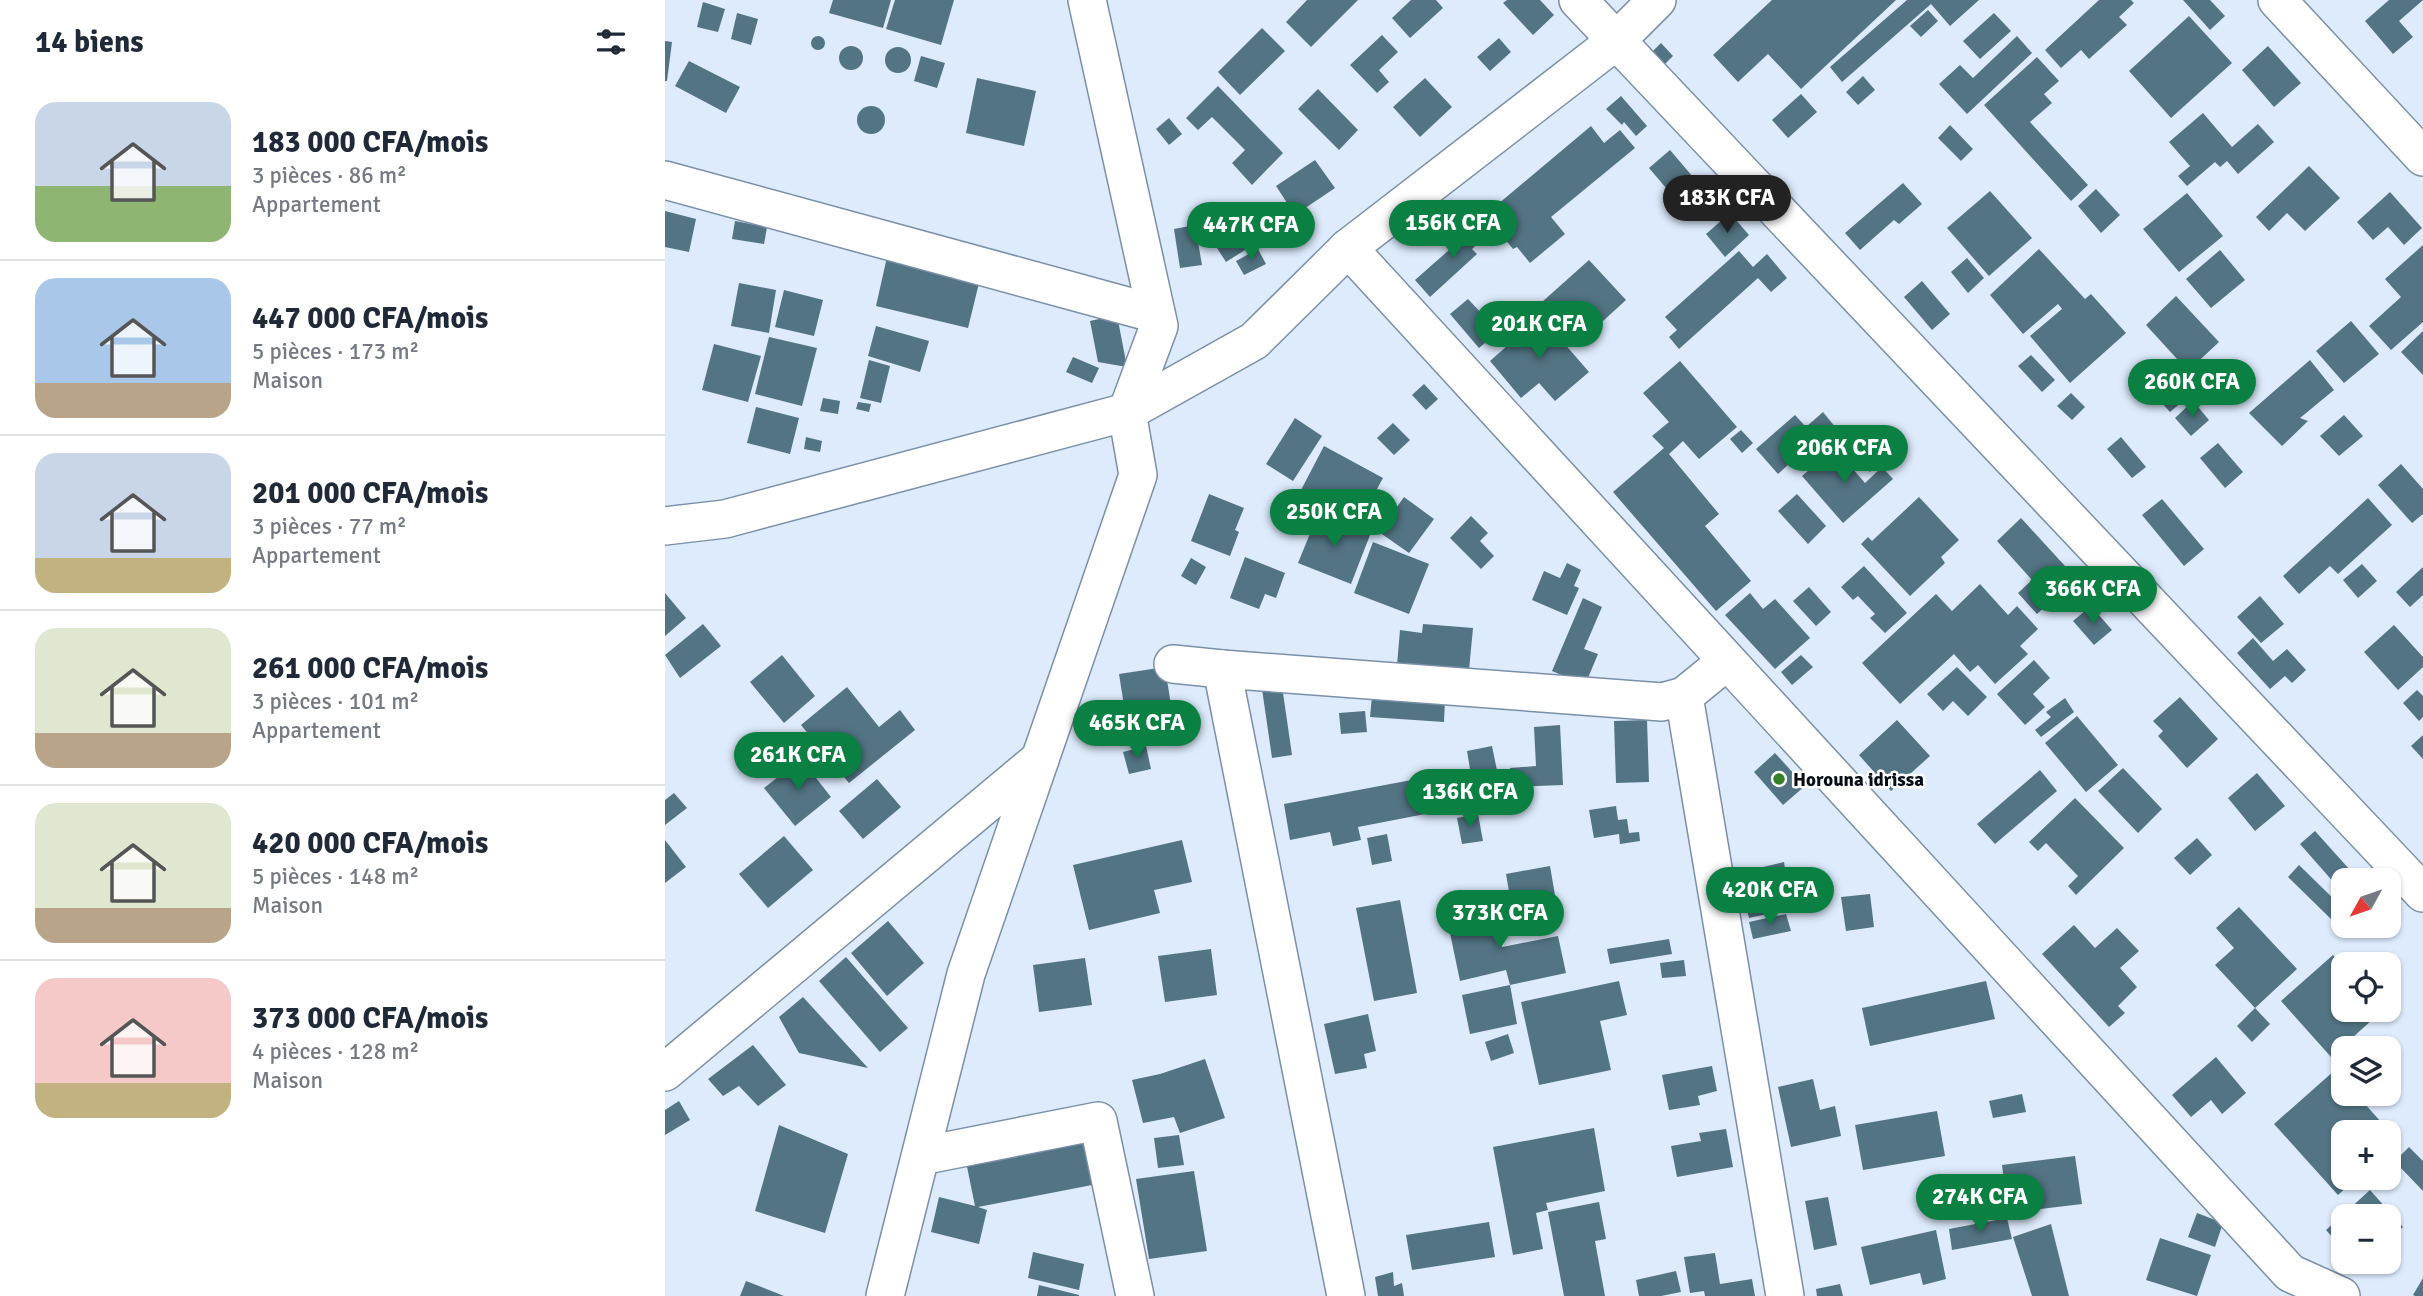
<!DOCTYPE html>
<html lang="fr">
<meta charset="utf-8">
<style>
:root{--surface:#fff;--page:#f2f2f3;--text:#1f2937;--muted:#747a83;--line:#e0e1e3;--accent:#0b8043}
body{margin:0;font-family:Signika,sans-serif;background:var(--page);color:var(--text);height:100vh;display:flex;flex-direction:column;font-size:26px;white-space:nowrap}
*{box-sizing:border-box;margin:0}
p{font-size:23px;color:var(--muted)}
.icon{flex:none;width:38px;height:38px;fill:none;stroke:currentColor;stroke-width:2;stroke-linecap:round;stroke-linejoin:round}
.map{position:relative;flex:1;overflow:hidden}
.panel{display:flex;flex-direction:column;background:var(--surface);width:665px}
.panel>*{flex:none}
.needle{width:46px;rotate:230deg}
.controls{position:absolute;left:1666px;top:868px;display:grid;gap:14px}
.controls a{display:grid;place-items:center;width:70px;height:70px;border-radius:14px;background:var(--surface);box-shadow:0 2px 5px #0004;font-size:35px}
.price{position:absolute;translate:-50% -60px;padding:0 16px;border-radius:24px;background:var(--accent);color:#fff;font-size:23px;line-height:46px;filter:drop-shadow(0 2px 4px #0008)}
.price::after{content:'';position:absolute;left:50%;top:42px;width:21px;height:16px;margin-left:-10px;background:inherit;clip-path:polygon(0 0,100% 0,50% 100%)}
.price.on{background:#222;color:#fff}
ul{padding:0;list-style:none}
li{display:flex;align-items:center;gap:21px;height:175px;padding:0 35px}
li+li{border-top:2px solid var(--line)}
li span{display:grid;place-items:center;flex:none;width:196px;height:140px;border-radius:21px;color:#555}
li>.icon{margin-inline-start:auto}
span .icon{width:84px;height:84px;fill:#fffc;stroke-width:1}
li b{font-size:30px}
h2{display:flex;justify-content:space-between;align-items:center;height:84px;padding:0 35px;font-size:30px}
main{display:flex;flex:1;min-height:0}
.map>svg:first-child{display:block}
</style>
<main>
<section class="panel">
<h2>14 biens<svg class="icon" aria-label="filters" viewBox="0 0 24 24"><path d="M4 7h16M4 17h16"/><circle cx="9" cy="7" r="2"/><circle cx="15" cy="17" r="2"/></svg></h2>
<ul>
<li><span style="background:linear-gradient(#c9d6e8 60%,#8fb573 0)"><svg class="icon" aria-label="home" viewBox="0 0 24 24"><path d="M3 11l9-7 9 7M6 9v11h12V9"/></svg></span><div><b>183 000 CFA/mois</b><p>3 pièces · 86 m²</p><p>Appartement</p></div></li>
<li><span style="background:linear-gradient(#a9c7e8 75%,#b9a48a 0)"><svg class="icon" aria-label="home" viewBox="0 0 24 24"><path d="M3 11l9-7 9 7M6 9v11h12V9"/></svg></span><div><b>447 000 CFA/mois</b><p>5 pièces · 173 m²</p><p>Maison</p></div></li>
<li><span style="background:linear-gradient(#c9d6e8 75%,#c2b280 0)"><svg class="icon" aria-label="home" viewBox="0 0 24 24"><path d="M3 11l9-7 9 7M6 9v11h12V9"/></svg></span><div><b>201 000 CFA/mois</b><p>3 pièces · 77 m²</p><p>Appartement</p></div></li>
<li><span style="background:linear-gradient(#dfe7d0 75%,#b9a48a 0)"><svg class="icon" aria-label="home" viewBox="0 0 24 24"><path d="M3 11l9-7 9 7M6 9v11h12V9"/></svg></span><div><b>261 000 CFA/mois</b><p>3 pièces · 101 m²</p><p>Appartement</p></div></li>
<li><span style="background:linear-gradient(#dfe7d0 75%,#b9a48a 0)"><svg class="icon" aria-label="home" viewBox="0 0 24 24"><path d="M3 11l9-7 9 7M6 9v11h12V9"/></svg></span><div><b>420 000 CFA/mois</b><p>5 pièces · 148 m²</p><p>Maison</p></div></li>
<li><span style="background:linear-gradient(#f6c9c9 75%,#c2b280 0)"><svg class="icon" aria-label="home" viewBox="0 0 24 24"><path d="M3 11l9-7 9 7M6 9v11h12V9"/></svg></span><div><b>373 000 CFA/mois</b><p>4 pièces · 128 m²</p><p>Maison</p></div></li>
</ul>
</section>
<div class="map">
<svg width="1758" height="1296" viewBox="0 0 1758 1296">
<rect width="100%" height="100%" fill="#ddebfc"/>
<g fill="#537484">
<polygon points="168,0 226,0 218,28 164,13"/>
<polygon points="230,0 289,0 276,45 221,29"/>
<polygon points="642,0 693,0 646,47 621,22"/>
<polygon points="746,0 771,0 778,8 745,38 727,18"/>
<polygon points="842,0 875,0 889,15 868,35 838,3"/>
<polygon points="1107,0 1231,0 1136,89 1103,54 1073,82 1048,55"/>
<polygon points="1242,0 1314,0 1285,26 1266,4 1177,82 1165,67"/>
<polygon points="1434,0 1466,0 1469,3 1454,17 1462,25 1424,59 1416,50 1396,68 1380,50"/>
<polygon points="1518,0 1545,0 1560,16 1545,30"/>
<polygon points="1724,0 1758,0 1734,21 1748,37 1728,54 1700,21"/>
<polygon points="38,2 60,9 53,32 32,27"/>
<polygon points="1263,10 1273,21 1256,37 1245,26"/>
<polygon points="72,13 93,19 86,45 66,39"/>
<polygon points="1329,13 1346,31 1315,59 1298,41"/>
<polygon points="1524,16 1567,63 1506,118 1464,71"/>
<polygon points="597,28 620,51 575,95 553,72"/>
<polygon points="717,35 733,52 714,70 724,82 712,93 685,65"/>
<circle cx="153" cy="43" r="7"/>
<polygon points="1352,36 1367,53 1302,114 1274,84 1295,65 1308,78"/>
<polygon points="834,38 846,52 825,71 812,57"/>
<polygon points="0,41 7,42 2,81 0,81"/>
<polygon points="996,43 1008,56 998,66 987,52"/>
<polygon points="1603,46 1636,83 1609,107 1577,70"/>
<circle cx="186" cy="58" r="12"/>
<circle cx="233" cy="60" r="13"/>
<polygon points="256,56 280,63 272,88 249,81"/>
<polygon points="1372,57 1394,81 1379,94 1387,103 1365,122 1423,185 1406,201 1319,105"/>
<polygon points="24,61 75,87 61,113 10,86"/>
<polygon points="1198,76 1210,90 1193,105 1181,92"/>
<polygon points="312,78 371,91 359,146 301,133"/>
<polygon points="760,78 787,107 755,137 728,107"/>
<polygon points="553,86 618,153 587,185 567,163 580,150 547,117 533,130 521,118"/>
<polygon points="653,89 693,130 674,150 633,109"/>
<polygon points="1136,94 1152,112 1123,138 1107,120"/>
<polygon points="956,96 982,126 971,136 959,122 957,125 941,109"/>
<circle cx="206" cy="120" r="14"/>
<polygon points="1538,113 1567,147 1593,124 1609,142 1573,174 1562,161 1555,167 1550,162 1522,186 1513,176 1525,166 1504,142"/>
<polygon points="504,118 517,134 504,145 491,129"/>
<polygon points="1285,125 1308,149 1296,161 1273,138"/>
<polygon points="926,126 939,143 955,130 970,148 886,217 900,234 865,263 852,247 848,249 820,215"/>
<polygon points="1005,150 1028,177 1007,195 984,168"/>
<polygon points="650,160 670,188 630,215 611,186"/>
<polygon points="1644,166 1675,198 1640,231 1622,213 1604,231 1591,217"/>
<polygon points="1238,183 1257,204 1234,224 1229,220 1195,250 1180,233"/>
<polygon points="1431,189 1455,215 1436,233 1413,206"/>
<polygon points="1325,191 1367,238 1324,276 1282,228"/>
<polygon points="1725,192 1757,228 1739,245 1723,227 1708,240 1692,222"/>
<polygon points="1522,193 1558,236 1514,272 1478,229"/>
<polygon points="568,207 591,243 561,262 538,226"/>
<polygon points="0,211 31,219 24,252 0,247"/>
<polygon points="1065,213 1084,235 1060,257 1041,234"/>
<polygon points="818,220 827,230 807,249 812,254 765,297 750,280"/>
<polygon points="70,221 102,227 99,244 67,239"/>
<polygon points="530,225 537,265 515,268 509,229"/>
<polygon points="1758,245 1758,322 1726,350 1704,326 1736,297 1720,279"/>
<polygon points="593,249 601,264 579,275 571,261"/>
<polygon points="1374,249 1420,299 1426,294 1461,333 1405,383 1365,336 1397,309 1393,304 1358,334 1325,295"/>
<polygon points="1555,250 1580,280 1546,308 1521,279"/>
<polygon points="1074,251 1088,267 1102,254 1122,278 1106,292 1093,278 1014,349 1004,337 1012,330 1000,317"/>
<polygon points="222,257 315,279 303,328 211,306"/>
<polygon points="1302,258 1319,278 1303,293 1286,272"/>
<polygon points="924,260 961,300 938,321 923,305 912,315 902,305 890,316 877,302"/>
<polygon points="1257,281 1285,314 1267,330 1239,297"/>
<polygon points="74,283 111,290 104,333 66,326"/>
<polygon points="119,290 158,300 149,336 110,327"/>
<polygon points="1511,296 1554,342 1523,371 1481,325"/>
<polygon points="803,299 819,316 824,312 838,328 814,348 785,314"/>
<polygon points="873,313 924,372 890,401 874,383 856,398 825,361 851,338 848,335"/>
<polygon points="452,315 462,367 433,362 425,321"/>
<polygon points="1686,321 1714,354 1679,383 1651,351"/>
<polygon points="211,326 264,341 255,372 203,356"/>
<polygon points="1758,331 1758,375 1736,352"/>
<polygon points="104,337 152,348 137,406 90,394"/>
<polygon points="49,344 96,356 83,402 37,390"/>
<polygon points="1366,355 1390,380 1377,392 1353,366"/>
<polygon points="408,357 434,368 427,383 401,372"/>
<polygon points="204,360 225,366 216,403 195,398"/>
<polygon points="1645,360 1669,390 1635,418 1643,421 1617,446 1584,413"/>
<polygon points="1015,361 1072,427 1034,459 1018,441 1004,454 1054,514 1040,526 1086,581 1051,611 948,492 999,448 987,436 1004,422 978,393"/>
<polygon points="1513,369 1531,390 1505,412 1487,392"/>
<polygon points="759,384 773,399 761,410 747,395"/>
<polygon points="1406,393 1420,407 1407,420 1392,406"/>
<polygon points="158,398 175,401 173,414 155,411"/>
<polygon points="1528,401 1544,420 1526,436 1510,418"/>
<polygon points="193,402 206,404 204,412 191,409"/>
<polygon points="91,407 134,418 125,454 82,443"/>
<polygon points="1158,412 1171,428 1150,447 1147,443 1113,474 1091,449 1130,415 1141,427"/>
<polygon points="1679,415 1698,436 1674,456 1655,436"/>
<polygon points="630,418 657,436 628,481 601,464"/>
<polygon points="728,423 745,440 729,455 712,438"/>
<polygon points="1076,430 1088,443 1077,453 1065,439"/>
<polygon points="141,437 157,441 155,452 139,449"/>
<polygon points="1456,437 1481,467 1467,478 1442,449"/>
<polygon points="1553,443 1578,472 1560,488 1535,458"/>
<polygon points="659,446 718,478 694,522 636,490"/>
<polygon points="1170,448 1200,483 1217,467 1228,479 1178,523 1137,476"/>
<polygon points="1203,450 1214,464 1205,472 1193,458"/>
<polygon points="1736,464 1758,489 1758,514 1747,523 1713,485"/>
<polygon points="544,494 579,508 570,530 574,532 565,556 526,541"/>
<polygon points="1132,494 1161,526 1143,544 1113,511"/>
<polygon points="739,497 769,519 744,553 714,532"/>
<polygon points="1254,497 1294,540 1276,557 1280,563 1245,596 1196,544 1203,537 1207,541"/>
<polygon points="1703,498 1727,525 1673,574 1665,566 1634,594 1618,576"/>
<polygon points="1497,499 1539,549 1519,566 1477,515"/>
<polygon points="653,514 705,535 686,584 633,563"/>
<polygon points="806,516 823,533 815,541 829,556 816,569 785,538"/>
<polygon points="1356,518 1411,578 1372,614 1353,593 1367,580 1332,541"/>
<polygon points="708,542 764,564 744,614 689,593"/>
<polygon points="580,557 620,573 611,598 600,594 594,609 565,598"/>
<polygon points="526,558 541,567 531,585 516,576"/>
<polygon points="902,563 916,570 909,586 914,588 902,615 867,600 879,571 895,578"/>
<polygon points="1697,564 1712,581 1693,598 1678,580"/>
<polygon points="1199,566 1242,613 1220,633 1205,618 1210,614 1193,596 1188,600 1176,587"/>
<polygon points="1758,567 1758,595 1745,607 1731,592"/>
<polygon points="1315,584 1343,615 1352,606 1373,629 1355,646 1363,654 1330,684 1313,665 1305,672 1289,654 1235,704 1197,663 1271,594 1287,611"/>
<polygon points="1144,587 1166,612 1151,626 1128,601"/>
<polygon points="0,593 21,618 0,636"/>
<polygon points="1085,593 1098,609 1110,599 1145,638 1110,669 1060,615"/>
<polygon points="1595,596 1619,624 1596,643 1572,617"/>
<polygon points="918,598 937,607 919,649 933,654 920,685 887,671"/>
<polygon points="1426,606 1447,630 1429,645 1408,621"/>
<polygon points="38,624 56,646 15,678 0,655"/>
<polygon points="758,624 808,628 804,670 732,665 735,630 757,633"/>
<polygon points="1729,625 1758,657 1758,667 1733,690 1699,652"/>
<polygon points="1588,638 1608,661 1622,649 1641,670 1627,683 1620,676 1605,689 1572,653"/>
<polygon points="117,655 150,696 119,723 85,682"/>
<polygon points="1136,655 1148,667 1127,685 1116,672"/>
<polygon points="1369,660 1385,678 1368,694 1380,707 1360,725 1332,694"/>
<polygon points="500,667 509,724 463,731 454,674"/>
<polygon points="1292,667 1322,697 1303,716 1288,701 1278,711 1262,694"/>
<polygon points="617,686 627,755 607,758 597,689"/>
<polygon points="182,687 214,727 235,710 250,730 184,783 136,725"/>
<polygon points="1752,690 1758,696 1758,717 1754,721 1738,703"/>
<polygon points="707,696 780,700 779,722 705,717"/>
<polygon points="1515,697 1553,739 1522,768 1493,736 1498,731 1488,721"/>
<polygon points="1400,698 1409,712 1376,737 1370,730 1386,717 1381,712"/>
<polygon points="700,711 702,732 676,734 674,713"/>
<polygon points="1412,716 1453,765 1421,792 1380,743"/>
<polygon points="982,720 984,782 951,783 949,721"/>
<polygon points="1232,720 1265,756 1226,791 1194,755"/>
<polygon points="895,725 898,785 846,787 845,768 871,766 869,727"/>
<polygon points="1758,735 1758,759 1746,746"/>
<polygon points="481,746 486,769 464,774 458,752"/>
<polygon points="827,746 835,785 809,789 812,804 693,827 696,840 668,846 665,832 625,840 619,804 805,769 802,751"/>
<polygon points="1110,753 1140,786 1118,805 1089,772"/>
<polygon points="136,759 166,797 130,826 99,788"/>
<polygon points="1458,768 1497,809 1473,833 1433,791"/>
<polygon points="1375,770 1392,791 1330,844 1312,824"/>
<polygon points="1592,773 1620,806 1590,831 1563,798"/>
<polygon points="212,779 236,807 198,839 174,811"/>
<polygon points="9,793 22,808 0,825 0,800"/>
<polygon points="1410,798 1459,848 1411,895 1403,886 1413,876 1381,843 1373,851 1364,842"/>
<polygon points="951,806 953,820 962,819 964,833 974,832 975,841 955,844 954,834 929,838 924,810"/>
<polygon points="813,814 818,841 797,844 792,818"/>
<polygon points="1650,831 1694,880 1678,880 1678,893 1635,844"/>
<polygon points="722,834 727,861 707,865 702,838"/>
<polygon points="119,836 148,870 103,908 74,874"/>
<polygon points="1532,838 1547,855 1525,875 1509,858"/>
<polygon points="0,840 21,867 0,883"/>
<polygon points="517,840 527,882 489,890 495,913 424,930 408,865"/>
<polygon points="1119,862 1126,909 1084,918 1073,873"/>
<polygon points="1634,865 1678,908 1666,919 1623,877"/>
<polygon points="885,866 892,907 848,915 841,874"/>
<polygon points="1205,894 1209,927 1181,931 1176,897"/>
<polygon points="735,900 752,993 709,1001 691,908"/>
<polygon points="828,904 837,947 893,936 901,973 845,985 841,970 795,981 781,914"/>
<polygon points="1574,907 1632,969 1590,1008 1550,965 1569,948 1551,928"/>
<polygon points="1121,914 1126,931 1088,939 1084,922"/>
<polygon points="223,921 259,963 222,996 186,953"/>
<polygon points="1409,925 1430,948 1452,928 1474,951 1455,968 1472,987 1453,1006 1460,1013 1444,1027 1377,954"/>
<polygon points="1004,939 1007,954 945,964 942,949"/>
<polygon points="546,949 552,995 500,1002 493,956"/>
<polygon points="1668,955 1678,967 1678,1010 1718,1010 1666,1057 1616,1001"/>
<polygon points="181,957 243,1028 215,1052 154,981"/>
<polygon points="420,958 427,1005 374,1012 368,965"/>
<polygon points="1019,960 1021,976 997,978 995,963"/>
<polygon points="954,981 962,1015 935,1021 946,1070 874,1085 856,1002"/>
<polygon points="1321,981 1330,1019 1205,1046 1197,1008"/>
<polygon points="845,985 852,1024 805,1034 797,995"/>
<polygon points="138,997 203,1068 134,1053 114,1017"/>
<polygon points="1590,1008 1605,1024 1587,1042 1572,1026"/>
<polygon points="703,1014 711,1051 699,1054 702,1068 670,1074 659,1024"/>
<polygon points="843,1034 849,1053 826,1061 820,1042"/>
<polygon points="88,1045 121,1085 93,1106 74,1086 58,1096 43,1079"/>
<polygon points="1551,1057 1581,1093 1557,1114 1546,1100 1526,1117 1507,1095"/>
<polygon points="540,1059 560,1118 515,1133 509,1117 478,1123 467,1080 495,1074"/>
<polygon points="1047,1066 1052,1091 1033,1096 1035,1105 1004,1110 997,1075"/>
<polygon points="1670,1070 1678,1079 1678,1094 1691,1094 1733,1141 1724,1150 1724,1132 1678,1132 1678,1178 1692,1178 1673,1195 1609,1124"/>
<polygon points="1148,1079 1155,1110 1170,1106 1176,1136 1126,1147 1113,1087"/>
<polygon points="1357,1094 1361,1112 1328,1118 1324,1101"/>
<polygon points="14,1101 25,1120 0,1135 0,1110"/>
<polygon points="1272,1111 1280,1156 1198,1170 1190,1125"/>
<polygon points="114,1125 183,1154 160,1233 90,1211"/>
<polygon points="929,1128 940,1191 881,1203 883,1210 871,1213 878,1249 848,1255 828,1147"/>
<polygon points="1061,1129 1068,1167 1012,1177 1006,1146 1036,1141 1034,1133"/>
<polygon points="417,1134 427,1185 313,1207 322,1210 314,1244 266,1232 274,1197 310,1206 300,1157"/>
<polygon points="514,1135 519,1165 493,1168 489,1138"/>
<polygon points="1744,1147 1758,1161 1758,1191 1735,1167 1714,1189 1708,1183 1713,1178 1724,1178 1724,1167"/>
<polygon points="1410,1156 1417,1204 1343,1213 1337,1165"/>
<polygon points="529,1171 542,1251 484,1259 471,1179"/>
<polygon points="1705,1190 1738,1227 1724,1240 1724,1216 1678,1216 1678,1249 1661,1230"/>
<polygon points="1163,1197 1172,1245 1149,1250 1140,1201"/>
<polygon points="934,1202 941,1239 930,1241 940,1296 899,1296 883,1212"/>
<polygon points="1532,1213 1558,1223 1550,1247 1523,1237"/>
<polygon points="1342,1218 1347,1239 1287,1250 1284,1229"/>
<polygon points="824,1222 830,1257 747,1270 741,1235"/>
<polygon points="1386,1224 1404,1296 1367,1296 1348,1237"/>
<polygon points="1271,1230 1281,1279 1258,1285 1255,1273 1205,1285 1196,1247"/>
<polygon points="1495,1238 1546,1255 1532,1296 1481,1280"/>
<polygon points="368,1252 419,1264 414,1290 363,1278"/>
<polygon points="1050,1253 1055,1284 1087,1279 1090,1296 1040,1296 1039,1291 1025,1293 1019,1257"/>
<polygon points="1011,1271 1016,1292 996,1296 974,1296 971,1280"/>
<polygon points="728,1272 729,1286 737,1283 739,1296 713,1296 710,1277"/>
<polygon points="1758,1278 1758,1296 1750,1296 1748,1295"/>
<polygon points="81,1281 119,1296 75,1296"/>
<polygon points="1175,1284 1178,1296 1152,1296 1151,1289"/>
<polygon points="374,1285 414,1295 414,1296 372,1296"/>
</g>
<g fill="none" stroke-linecap="round" stroke-linejoin="round">
<g stroke="#7a8fa9" stroke-width="40">
<g id="minor">
<polyline points="913,0 1758,893"/>
<polyline points="1612,0 1758,157"/>
<polyline points="0,180 491,314"/>
<polyline points="683,248 951,41 992,0"/>
<polyline points="0,526 60,519 462,412 589,341 683,248 1625,1273 1676,1296"/>
<polyline points="508,664 557,669"/>
<polyline points="1019,696 1120,1296"/>
<polyline points="0,1072 375,759"/>
<polyline points="256,1156 433,1121 470,1296"/>
<polyline points="220,1296 301,974 473,475 462,412 494,326 422,0"/>
<polyline points="681,1296 557,669 997,702 1019,696 1062,661"/>
</g>
</g>
<use href="#minor" stroke="#fff" stroke-width="37"/>
</g>
<circle fill="#358129" stroke="#fff" stroke-width="2.5" cx="1114" cy="779" r="7"/>
<g text-anchor="middle" stroke-width="5" stroke-linejoin="round" paint-order="stroke">
<g font-size="19" font-weight="bold" fill="#060d16" stroke="#fff" text-anchor="start">
<text x="1128" y="786">Horouna idrissa</text>
</g>
</g>
</svg>
<div class="controls">
<a><svg class="needle" viewBox="-14 -14 28 28"><path d="M0-13l5 13h-10z" fill="#e53935"/><path d="M0 13l5-13h-10z" fill="#747a83"/></svg></a>
<a><svg class="icon" aria-label="locate" viewBox="0 0 24 24"><circle cx="12" cy="12" r="6"/><path d="M12 2v4M12 18v4M2 12h4M18 12h4"/></svg></a>
<a><svg class="icon" aria-label="layers" viewBox="0 0 24 24"><path d="M12 4l9 5-9 5-9-5zM3 14l9 5 9-5"/></svg></a>
<a>+</a>
<a>−</a>
</div>
<b class="price on" style="left:1062px;top:235px">183K CFA</b>
<b class="price" style="left:788px;top:260px">156K CFA</b>
<b class="price" style="left:586px;top:262px">447K CFA</b>
<b class="price" style="left:874px;top:361px">201K CFA</b>
<b class="price" style="left:1527px;top:419px">260K CFA</b>
<b class="price" style="left:1179px;top:485px">206K CFA</b>
<b class="price" style="left:669px;top:549px">250K CFA</b>
<b class="price" style="left:1428px;top:626px">366K CFA</b>
<b class="price" style="left:472px;top:760px">465K CFA</b>
<b class="price" style="left:133px;top:792px">261K CFA</b>
<b class="price" style="left:805px;top:829px">136K CFA</b>
<b class="price" style="left:1105px;top:927px">420K CFA</b>
<b class="price" style="left:835px;top:950px">373K CFA</b>
<b class="price" style="left:1315px;top:1234px">274K CFA</b>
</div>
</main>
